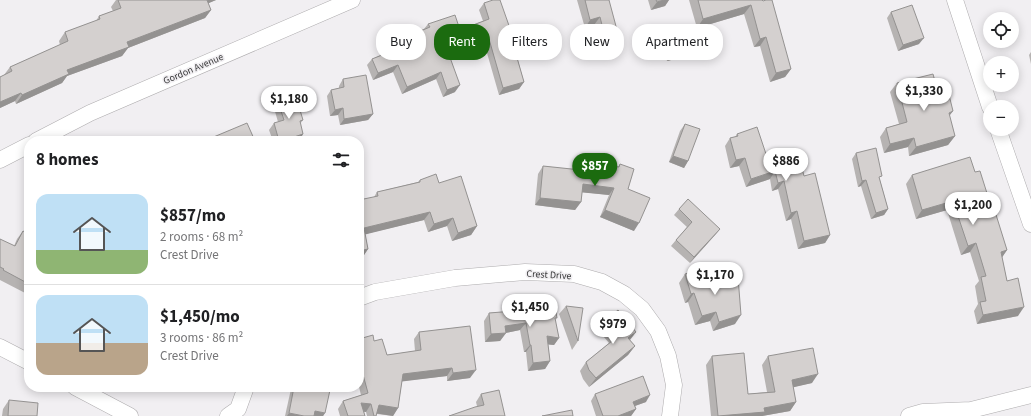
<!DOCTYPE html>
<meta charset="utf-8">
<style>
:root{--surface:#fff;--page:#f2f2f2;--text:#202124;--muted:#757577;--line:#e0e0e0;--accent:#1b6b0f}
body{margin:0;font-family:"Source Sans 3",sans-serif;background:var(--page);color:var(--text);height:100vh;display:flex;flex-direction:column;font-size:15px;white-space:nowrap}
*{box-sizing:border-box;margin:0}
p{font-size:13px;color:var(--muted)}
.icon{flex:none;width:22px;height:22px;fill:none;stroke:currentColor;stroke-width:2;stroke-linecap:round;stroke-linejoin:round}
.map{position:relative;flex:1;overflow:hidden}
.panel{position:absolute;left:24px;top:136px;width:340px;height:256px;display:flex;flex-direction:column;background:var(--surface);border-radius:16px;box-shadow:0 2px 10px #0003}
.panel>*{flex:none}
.guide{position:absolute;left:376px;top:24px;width:380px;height:36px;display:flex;gap:8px}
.tools{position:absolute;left:983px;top:12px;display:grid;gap:8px}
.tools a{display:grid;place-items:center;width:36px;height:36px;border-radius:50%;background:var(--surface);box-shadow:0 2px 10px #0003;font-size:20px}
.price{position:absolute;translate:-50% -34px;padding:0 9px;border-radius:14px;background:#fff;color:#222;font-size:13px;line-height:26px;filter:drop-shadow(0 1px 2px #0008)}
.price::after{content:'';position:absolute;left:50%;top:24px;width:12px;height:9px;margin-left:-6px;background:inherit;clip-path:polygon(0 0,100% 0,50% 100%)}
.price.current{background:var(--accent);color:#fff}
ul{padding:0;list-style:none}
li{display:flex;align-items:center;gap:12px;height:100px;padding:0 12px}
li+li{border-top:1px solid var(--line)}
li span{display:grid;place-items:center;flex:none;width:112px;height:80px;border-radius:12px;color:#555}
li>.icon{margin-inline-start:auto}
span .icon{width:48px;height:48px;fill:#fffc;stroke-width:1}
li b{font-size:17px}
h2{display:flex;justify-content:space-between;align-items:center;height:48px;padding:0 12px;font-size:17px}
.pill{padding:0 14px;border-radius:16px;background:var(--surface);box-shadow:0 2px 10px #0003;font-size:14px;line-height:36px}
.pill.current{background:var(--accent);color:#fff}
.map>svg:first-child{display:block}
</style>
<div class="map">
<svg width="1031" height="416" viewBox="0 0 1031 416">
<rect width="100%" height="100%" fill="#f1eff2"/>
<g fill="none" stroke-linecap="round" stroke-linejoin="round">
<g stroke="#aeacae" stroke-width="17">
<g id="street">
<polyline points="955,0 990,107"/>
<polyline points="998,129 1031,224"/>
<polyline points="36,141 90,113 352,0"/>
<polyline points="0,160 29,145"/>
<polyline points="359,298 375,292 455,278 525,272 574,274 602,282 624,294 642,309 658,331 668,356 674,385 670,416"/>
<polyline points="0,347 29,362"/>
<polyline points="75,387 130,416"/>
<polyline points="228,416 238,409 246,387"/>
<polyline points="909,416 923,412 971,410 1031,395"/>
</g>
</g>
<use href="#street" stroke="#fff" stroke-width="16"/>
</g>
<g fill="#b6b3b2">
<polygon points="116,0 216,0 208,3 211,10 205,18 128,48 122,56 67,76 62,83 16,104 15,101 0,108 0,77 4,75 10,67 60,45 59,41 65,32 96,21 99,16 113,11 111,7"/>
<polygon points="577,0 609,0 611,38 598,41 594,25 585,28"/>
<polygon points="648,0 669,0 665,6 651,10"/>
<polygon points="689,0 762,0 791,69 785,77 770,82 760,46 754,47 744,14 697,28"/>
<polygon points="484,3 512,39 524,82 519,89 499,95 485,46 450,57 455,92 443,97 436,79 402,94 393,72 373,80 367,65 372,59 385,53 382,46 387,39 406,37 424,29 428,24 460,30 483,21 479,10"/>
<polygon points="891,12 919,44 898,51 887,18"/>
<polygon points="665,42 683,57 667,61 663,45"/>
<polygon points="1031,52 1031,64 1029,55"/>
<polygon points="343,79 373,114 368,120 340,125 338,115 330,116 327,96 331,90 339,88 339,86"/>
<polygon points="897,83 936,85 953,111 949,116 955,136 948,145 909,156 908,147 884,153 880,137 886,128 899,124 890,92"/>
<polygon points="278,102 303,120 300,124 303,134 299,141 273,141 269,130 274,123 278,122 274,108"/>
<polygon points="685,124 688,161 684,168 669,162 680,131"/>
<polygon points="737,134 768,160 804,176 830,235 825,243 798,249 791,219 786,221 778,189 772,191 770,179 746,187 739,166 730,168 725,146 730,138 735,137"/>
<polygon points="856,153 880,180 888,209 884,215 871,219 861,186 858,187 852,159"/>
<polygon points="582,163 618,167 620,164 628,189 634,231 600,217 609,195 582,192 581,202 575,210 535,205 538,174 543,166 577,170"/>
<polygon points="975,172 991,206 1007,250 1002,257 1007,281 1018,316 977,324 974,311 978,304 975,286 979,281 970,252 961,255 947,210 916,219 906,184 912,175"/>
<polygon points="420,180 439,183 477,226 471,235 452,241 447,226 428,232 424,220 365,234 368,249 362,258 359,258 374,197 377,192 418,182"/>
<polygon points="679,209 720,229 715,235 690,263 671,246 676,240 687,227 674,215"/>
<polygon points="23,231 29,234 29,291 27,294 0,280 0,239 14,246 17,239"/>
<polygon points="685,274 709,285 735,324 713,331 710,321 695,325 688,302 685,303 679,283"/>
<polygon points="539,303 555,319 559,338 554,345 548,344 550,361 545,369 528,371 526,352 524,352 520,330 506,333 500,341 485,342 484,321 489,313 535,309"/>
<polygon points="566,306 578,341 572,350 559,314"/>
<polygon points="605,321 636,332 630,340 635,346 628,355 589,387 583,379 580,371 586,362 609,343 598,330"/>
<polygon points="419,332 470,378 447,381 447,376 402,381 398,408 393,416 377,414 376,416 367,416 366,412 364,412 365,416 340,416 338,409 343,401 361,395 359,387 359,339 374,341 387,355 415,351 414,339"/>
<polygon points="712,356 748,394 767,392 762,365 768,356 812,383 793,387 796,402 790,411 762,416 711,416 706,365"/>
<polygon points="292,387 294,387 325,413 323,416 285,416 291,389"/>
<polygon points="481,394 505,416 477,406 476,402"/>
<polygon points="595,394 646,402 635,406 636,409 631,416 596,416 591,401"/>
<polygon points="9,400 37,416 2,416 3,409"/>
</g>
<g fill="#949291">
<polygon points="205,0 216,0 200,7"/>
<polygon points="664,0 669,0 665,6 651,10 657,2"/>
<polygon points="751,5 744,14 697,28 703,19"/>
<polygon points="211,10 205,18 128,48 122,56 67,76 62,83 16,104 22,95 67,70 127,42"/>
<polygon points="600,17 594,25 585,28 590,20"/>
<polygon points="617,30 611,38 598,41 604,33"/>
<polygon points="766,37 760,46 754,47 760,39"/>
<polygon points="924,38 919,44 898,51 903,45"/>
<polygon points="489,39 485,46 443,59 448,52"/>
<polygon points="685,53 683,57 667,61 670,58"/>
<polygon points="398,65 393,72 373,80 378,73"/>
<polygon points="791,69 785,77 770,82 776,73"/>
<polygon points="441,72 436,79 402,94 407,87"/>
<polygon points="524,82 519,89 499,95 503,88"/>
<polygon points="460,85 455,92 443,97 447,90"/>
<polygon points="21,93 15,101 0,108 0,102"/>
<polygon points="343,108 338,115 330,116 335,110"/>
<polygon points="953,111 946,120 949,113"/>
<polygon points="373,114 368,120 340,125 344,119"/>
<polygon points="303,134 299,141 282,141"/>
<polygon points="955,136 948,145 909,156 916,147"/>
<polygon points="914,138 908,147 884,153 890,144"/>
<polygon points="673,156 688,161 684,168 669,162"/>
<polygon points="745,158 739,166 730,168 736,160"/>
<polygon points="775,171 770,179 746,187 751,179"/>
<polygon points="866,180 861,186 858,187 862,181"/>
<polygon points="784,181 778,189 772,191 778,183"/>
<polygon points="583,184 614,188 609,195 578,192"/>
<polygon points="540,198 581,202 575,210 535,205"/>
<polygon points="953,201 947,210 916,219 922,210"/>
<polygon points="888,209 884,215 871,219 876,213"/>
<polygon points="605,210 639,223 634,231 600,217"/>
<polygon points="797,211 791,219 786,221 791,213"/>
<polygon points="430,212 424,220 359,236 364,228"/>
<polygon points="453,218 447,226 428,232 434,224"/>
<polygon points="477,226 471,235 452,241 458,233"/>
<polygon points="720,229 715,235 690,263 694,257"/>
<polygon points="830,235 825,243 798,249 804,241"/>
<polygon points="976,243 970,252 961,255 968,246"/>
<polygon points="368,249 362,258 359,258 359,251"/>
<polygon points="1007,250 1001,259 1001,252"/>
<polygon points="694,293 688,302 685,303 691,294"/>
<polygon points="1024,307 1018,316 977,324 983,315"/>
<polygon points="716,312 710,321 695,325 702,316"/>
<polygon points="741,315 735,324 713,331 719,322"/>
<polygon points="526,323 520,330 500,334 506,333 500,341 485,342 491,334 505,326"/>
<polygon points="636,332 629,341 628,338"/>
<polygon points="547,336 559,338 554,345 542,344"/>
<polygon points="530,345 531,345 526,352 524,352"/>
<polygon points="635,346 628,355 589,387 596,378"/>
<polygon points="550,361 545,369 528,371 533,363"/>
<polygon points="452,368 447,376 398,382 403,374"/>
<polygon points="476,370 470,378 447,381 453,373"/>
<polygon points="818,374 812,383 786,389 792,380"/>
<polygon points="650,395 646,402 629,408 633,402"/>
<polygon points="796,402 790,411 762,416 722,416"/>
<polygon points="361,403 371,404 366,412 356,410"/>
<polygon points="379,405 398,408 393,416 374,413"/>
<polygon points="636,409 631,416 618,416"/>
<polygon points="315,411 325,413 323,416 311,416"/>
<polygon points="289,413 304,416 287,416"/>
</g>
<g fill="#d4d0cf" stroke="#949291">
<polygon points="118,0 207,0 211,10 127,42 129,47 67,70 69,74 22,95 21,93 0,102 0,77 12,71 10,67 68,41 65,32 100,19 99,16 121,8"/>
<polygon points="493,0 500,0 513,37 511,37 524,82 503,88 489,39 448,52 460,85 447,90 441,72 407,87 398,65 378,73 372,59 392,51 387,39 404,32 406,37 430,27 428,24 455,15 460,30 489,19 484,3"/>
<polygon points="585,0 609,0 617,30 604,33 600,17 590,20"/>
<polygon points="656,0 664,0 657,2"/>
<polygon points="698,0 762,0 763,1 766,0 772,0 791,69 776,73 766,37 760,39 751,5 703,19"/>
<polygon points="912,5 924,38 903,45 891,12"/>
<polygon points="681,38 685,53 670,58 665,42"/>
<polygon points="933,74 936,85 946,83 953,111 949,113 955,136 916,147 914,138 890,144 886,128 907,122 897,83"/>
<polygon points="366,75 373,114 344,119 343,108 335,110 331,90 344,87 343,79"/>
<polygon points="296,97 303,120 300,121 303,134 282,141 279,141 274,123 284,120 278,102"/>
<polygon points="247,123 255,141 204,141"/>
<polygon points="685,124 700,129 688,161 673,156"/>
<polygon points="757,127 768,160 798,153 804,176 815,173 830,235 804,241 797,211 791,213 784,181 778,183 775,171 751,179 745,158 736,160 730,138 738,136 737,134"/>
<polygon points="193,138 195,141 189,141"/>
<polygon points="876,148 882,176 879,177 888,209 876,213 866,180 862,181 856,153"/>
<polygon points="970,157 975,172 980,171 991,206 993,205 1007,250 1001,252 1007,281 1018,278 1024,307 983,315 980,302 986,301 981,277 986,276 976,243 968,246 953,201 922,210 912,175"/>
<polygon points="582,163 619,167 620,164 634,169 628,189 650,198 639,223 605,210 614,188 583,184 581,202 540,198 543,166 581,170"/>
<polygon points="436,174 439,183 461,176 477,226 458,233 453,218 434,224 430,212 364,228 368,249 359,251 359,200 378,196 377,192 420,182 420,180"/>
<polygon points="688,199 720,229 694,257 676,240 692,222 679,209"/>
<polygon points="23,231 29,234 29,284 3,270 4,269 0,267 0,239 15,246"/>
<polygon points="704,269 709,285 738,277 741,315 719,322 716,312 702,316 694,293 691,294 685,274"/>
<polygon points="539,303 553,305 553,308 555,307 557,318 555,318 559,338 547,336 550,361 533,363 531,345 530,345 526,323 505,326 506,333 491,334 489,313 539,309"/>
<polygon points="566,306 583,308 578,341"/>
<polygon points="618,310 636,332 628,338 635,346 596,378 589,370 586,362 617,337 605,321"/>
<polygon points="470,326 476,370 453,373 452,368 403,374 398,408 379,405 376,416 374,416 371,404 361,403 365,416 348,416 343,401 368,393 359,360 359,339 373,335 374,341 382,339 387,355 421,350 419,332"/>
<polygon points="813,348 818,374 792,380 796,402 764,408 765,412 718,416 712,356 744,353 748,394 775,392 768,356"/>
<polygon points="643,376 650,395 633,402 636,409 618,416 603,416 595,394"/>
<polygon points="294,387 314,387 330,390 325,413 315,411 314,416 304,416 289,413"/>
<polygon points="499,390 505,416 449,416 475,407 484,405 481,394"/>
<polygon points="9,400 38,403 37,416 8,416"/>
<polygon points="572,410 573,416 542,416"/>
</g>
<g text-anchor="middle" stroke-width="3" stroke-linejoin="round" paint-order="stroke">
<g font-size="10" fill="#39393a" stroke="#f1eff2">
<text transform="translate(193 68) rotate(-23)" y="4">Gordon Avenue</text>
<text transform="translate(549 274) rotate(3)" y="4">Crest Drive</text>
</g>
</g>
</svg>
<div class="tools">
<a><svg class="icon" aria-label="locate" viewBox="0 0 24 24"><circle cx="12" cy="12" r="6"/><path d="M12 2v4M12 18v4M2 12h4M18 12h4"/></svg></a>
<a>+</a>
<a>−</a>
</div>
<b class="price" style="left:924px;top:112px">$1,330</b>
<b class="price" style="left:289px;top:120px">$1,180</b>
<b class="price" style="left:786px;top:182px">$886</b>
<b class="price current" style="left:595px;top:187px">$857</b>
<b class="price" style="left:973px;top:226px">$1,200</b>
<b class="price" style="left:715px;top:296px">$1,170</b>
<b class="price" style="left:530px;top:328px">$1,450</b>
<b class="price" style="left:613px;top:345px">$979</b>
<div class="guide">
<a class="pill">Buy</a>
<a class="pill current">Rent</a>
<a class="pill">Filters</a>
<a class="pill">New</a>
<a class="pill">Apartment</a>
</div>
<section class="panel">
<h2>8 homes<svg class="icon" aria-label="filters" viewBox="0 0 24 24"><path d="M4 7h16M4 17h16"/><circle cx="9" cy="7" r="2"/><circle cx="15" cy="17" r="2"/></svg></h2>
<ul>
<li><span style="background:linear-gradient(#bfe0f5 70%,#8fb573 0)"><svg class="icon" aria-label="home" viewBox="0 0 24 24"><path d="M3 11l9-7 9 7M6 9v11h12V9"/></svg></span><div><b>$857/mo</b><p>2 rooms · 68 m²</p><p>Crest Drive</p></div></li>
<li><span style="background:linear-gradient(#bfe0f5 60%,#b9a48a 0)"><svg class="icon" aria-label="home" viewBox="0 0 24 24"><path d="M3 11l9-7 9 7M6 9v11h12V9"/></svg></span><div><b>$1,450/mo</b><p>3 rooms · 86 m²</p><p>Crest Drive</p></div></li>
</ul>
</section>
</div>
